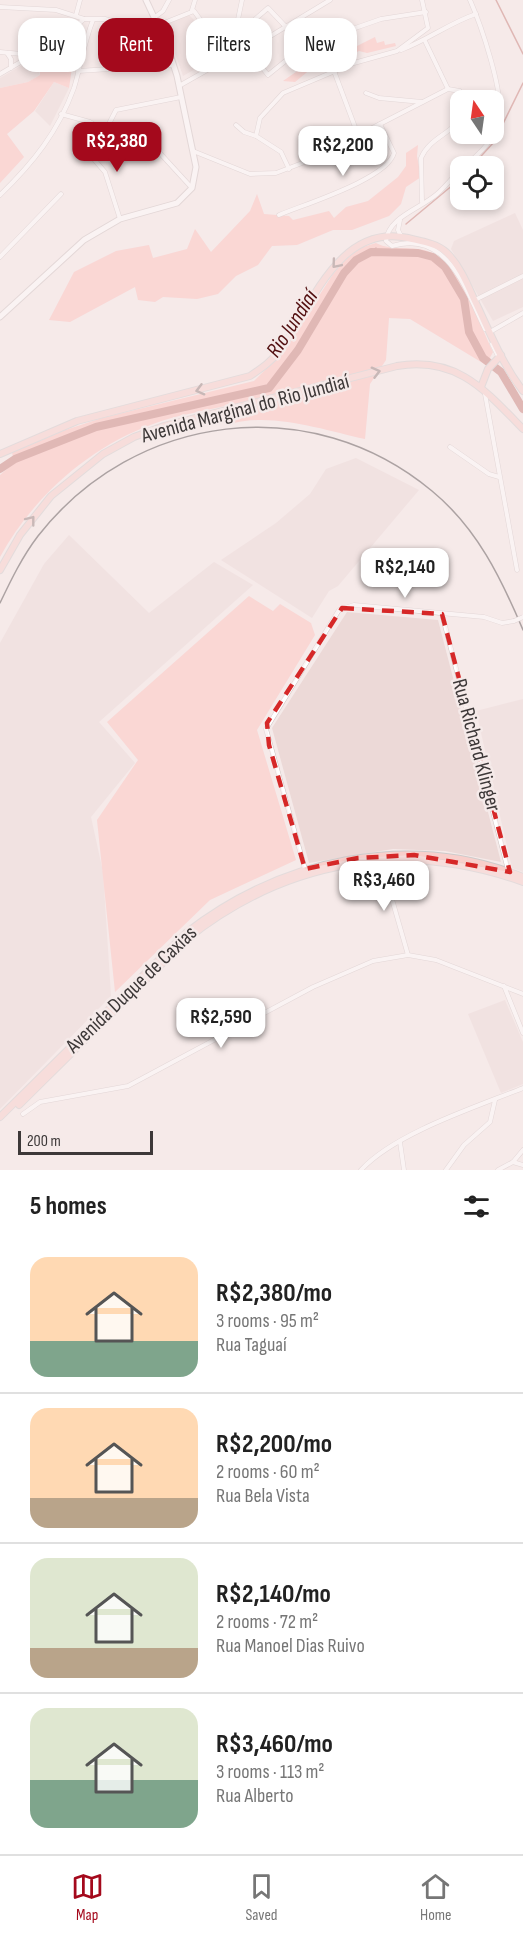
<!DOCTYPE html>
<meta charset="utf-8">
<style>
:root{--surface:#fff;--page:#f2f2f2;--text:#222;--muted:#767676;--line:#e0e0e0;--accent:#a4091c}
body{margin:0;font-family:"Sofia Sans Condensed",sans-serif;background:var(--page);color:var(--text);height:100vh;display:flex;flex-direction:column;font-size:22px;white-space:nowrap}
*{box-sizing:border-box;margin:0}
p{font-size:20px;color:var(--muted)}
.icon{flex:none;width:33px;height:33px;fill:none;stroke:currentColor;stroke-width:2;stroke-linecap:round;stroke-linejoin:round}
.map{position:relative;height:1170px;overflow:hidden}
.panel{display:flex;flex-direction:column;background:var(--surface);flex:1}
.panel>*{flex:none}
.guide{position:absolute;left:18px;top:18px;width:488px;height:54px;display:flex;gap:12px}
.needle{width:39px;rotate:347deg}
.tools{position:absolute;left:450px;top:90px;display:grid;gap:12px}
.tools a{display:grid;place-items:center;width:54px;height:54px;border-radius:12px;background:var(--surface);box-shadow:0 3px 9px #0003;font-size:30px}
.scale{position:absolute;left:18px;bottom:15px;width:135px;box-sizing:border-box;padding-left:6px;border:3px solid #3d3838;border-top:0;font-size:16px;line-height:21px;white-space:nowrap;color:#3d3838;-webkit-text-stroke:4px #f5eae9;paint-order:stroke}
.price{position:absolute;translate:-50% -51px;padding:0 14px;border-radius:12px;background:#fff;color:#222;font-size:20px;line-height:39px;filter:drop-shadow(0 2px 3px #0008)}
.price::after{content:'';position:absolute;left:50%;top:36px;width:18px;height:14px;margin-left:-9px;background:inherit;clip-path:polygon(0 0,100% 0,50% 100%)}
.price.current{background:var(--accent);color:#fff}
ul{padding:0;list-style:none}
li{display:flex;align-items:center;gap:18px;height:150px;padding:0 30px}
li+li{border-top:2px solid var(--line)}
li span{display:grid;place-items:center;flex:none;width:168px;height:120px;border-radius:18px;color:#555}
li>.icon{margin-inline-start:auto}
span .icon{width:72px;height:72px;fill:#fffc;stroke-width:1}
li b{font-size:26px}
h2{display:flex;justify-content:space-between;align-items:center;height:72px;padding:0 30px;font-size:26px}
.pill{padding:0 21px;border-radius:18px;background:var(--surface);box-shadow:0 3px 9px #0003;font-size:21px;line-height:54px}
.pill.current{background:var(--accent);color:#fff}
.tabs{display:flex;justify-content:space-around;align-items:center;height:84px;border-top:2px solid var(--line);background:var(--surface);font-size:16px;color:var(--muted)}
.tabs a{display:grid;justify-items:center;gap:3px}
.tabs .current{color:var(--accent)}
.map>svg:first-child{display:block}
</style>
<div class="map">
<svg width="523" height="1170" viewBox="0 0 523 1170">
<rect width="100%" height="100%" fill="#f5eae9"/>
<g fill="#ecd9d7">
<polygon points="188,14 211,37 219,55 183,76 165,24"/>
<polygon points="36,57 40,75 28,82 0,88 0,78"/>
<polygon points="54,82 69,88 50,126 35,111"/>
<polygon points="515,213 523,230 523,307 493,321 451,249 454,241"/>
<polygon points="356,458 419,490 338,586 329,591 312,618 221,560 276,523 310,494 326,469"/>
<polygon points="69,535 149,613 214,562 253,585 99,722 135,763 91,817 103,872 111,996 0,1109 0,643 44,564"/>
<polygon points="347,612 438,620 501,862 445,851 393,849 309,863 272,728"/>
<polygon points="523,699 523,872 512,868 476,711"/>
<polygon points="505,1000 523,1042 523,1084 501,1093 468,1014"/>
</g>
<g fill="#fec0bb">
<polygon points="375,37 377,43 384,41 385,45 395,43 396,46 367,53 359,51 316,72 312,68 295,82 283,81 303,67 305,68 323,55 325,57 343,50 345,52"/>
<polygon points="65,52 73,61 69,88 54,82 34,111 7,134 24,157 0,183 0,88 28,82 40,75 40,69"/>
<polygon points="418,145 417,156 421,177 406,187 401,204 389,216 352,230 333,230 297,245 272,246 258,265 236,276 218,294 197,299 163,297 155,302 138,300 135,287 70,322 49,320 74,272 116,251 149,245 153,258 187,249 195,229 211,252 250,211 257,194 264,214 289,216 293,220 329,211 334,218 346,207 368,201 398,177 406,166 406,153"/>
<path d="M376,243C393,252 413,245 430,252C460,264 479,323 493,352L486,365L410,319L389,318L386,360L370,384L365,439C324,430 275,413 234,423L229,405C204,411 177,415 153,424C89,447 32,498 0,557V475L14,463L12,452L44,437L102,418L254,381L283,352L333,274L353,250Z"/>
<polygon points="249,596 273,611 280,604 311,623 315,635 257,730 296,860 210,900 115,992 97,820 138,760 107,722"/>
</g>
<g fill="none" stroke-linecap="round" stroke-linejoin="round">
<g stroke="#c57c76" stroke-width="1.5">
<polyline points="496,0 523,54"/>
<polyline points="472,166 494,142 523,83"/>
<polyline points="406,224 460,179"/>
<polyline points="371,252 376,248"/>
</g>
<polyline stroke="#c57c76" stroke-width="8" points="0,469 15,459 96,427 269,388 298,350 344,273 356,260 371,252 418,253 433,257 445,267 464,299 469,332 483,358 501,372 523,409"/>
<g stroke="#cdc2c1" stroke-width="5">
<g id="minor">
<polyline points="242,0 235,34 268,75 304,46 381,19 426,12"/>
<polyline points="0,7 56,10 84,19 105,19 119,23 145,67"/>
<polyline points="192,10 195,0"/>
<polyline points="76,15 80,0"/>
<polyline points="155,17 163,11 169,0"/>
<polyline points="159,25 194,11 225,54 223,61 179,86"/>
<polyline points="425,41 448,89"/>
<polyline points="221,49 268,8 304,46"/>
<polyline points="249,49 330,0"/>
<path d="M401,50C428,40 449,23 476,14"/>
<polyline points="0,52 32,55"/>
<polyline points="7,53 11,59 11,68"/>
<polyline points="78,71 173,65"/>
<polyline points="334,71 358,135"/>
<polyline points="0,74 65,36 84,19"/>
<polyline points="366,93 379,98 422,102"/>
<polyline points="61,114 90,122 122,143 158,151 191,187"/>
<polyline points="236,125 244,132 256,136"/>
<polyline points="193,151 250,174 276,173 310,160 448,89 460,91 464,100"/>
<path d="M465,166C480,153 496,139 499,118C504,92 481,25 470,0"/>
<polyline points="289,169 281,152 256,136 260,118 283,93 354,63 397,51 428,28 422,0"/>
<path d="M460,170C452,178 445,187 437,194C420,209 388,217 386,241L392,246C447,229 466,290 485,329"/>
<path d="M0,195C33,163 58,132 74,88C81,65 84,42 93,20"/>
<path d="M422,202L421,158C429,139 448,135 460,120"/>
<path d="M279,215C305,204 387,179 394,153L380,124"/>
<polyline points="120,219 105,172 92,157 116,110 181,97"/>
<polyline points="400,220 398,230 401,236"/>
<polyline points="0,257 61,194"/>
<polyline points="475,300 523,276"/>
<polyline points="490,332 523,313"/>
<polyline points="492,344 498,356"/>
<polyline points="485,394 517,570"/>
<polyline points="450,447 489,474 499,477"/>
<polyline points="442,614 509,874"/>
<polyline points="381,861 408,955"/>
<polyline points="305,869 266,729 339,610 354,605 484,617 502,623 514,621"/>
<polyline points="504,986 523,1033"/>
<polyline points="23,1114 40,1102 128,1086 313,987 373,961 408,955 436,960 523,994"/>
<polyline points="400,1142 404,1170"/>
<polyline points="513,1162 523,1165"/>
<path d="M361,1170C395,1133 476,1107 523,1088"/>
<polyline points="446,1170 464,1145 490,1122 495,1100"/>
<polyline points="498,1170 513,1162 523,1150"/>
</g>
</g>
<g stroke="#cdc2c1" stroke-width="7">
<polyline id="secondary" points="0,317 84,240 120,219 177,203 192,188 196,167 177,76 167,45 146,0"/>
</g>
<g stroke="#cdcbcb" stroke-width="8">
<g id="primary">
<polyline points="481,387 488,369 501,355"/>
<path d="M0,454L77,421L250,376C262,368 272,361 281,349C312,305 339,223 408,238C420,241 436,243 446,252C459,264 467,283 474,299C489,330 502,364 523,391"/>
<path d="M0,570L20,535L51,496L103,454L134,437L164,426L397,366C457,356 485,390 523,429"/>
<path d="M19,1105L187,939C285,861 404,839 523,882"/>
<path d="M0,1117L186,933C281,859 409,831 523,877"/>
</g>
</g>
<use href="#minor" stroke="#fff" stroke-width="4"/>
<use href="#secondary" stroke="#fff" stroke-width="5"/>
<use href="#primary" stroke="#f8cfcb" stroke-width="6"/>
<path stroke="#534d4d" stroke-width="1.5" d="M0,603C11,580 22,557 38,536C135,412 311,390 432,491C477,528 501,578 523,630"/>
<g stroke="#cdc2c1" stroke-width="5" stroke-linecap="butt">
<polyline id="minor-bridge" points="514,621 523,617"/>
</g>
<use href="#minor-bridge" stroke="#fff" stroke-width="4"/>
</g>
<defs><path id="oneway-chevron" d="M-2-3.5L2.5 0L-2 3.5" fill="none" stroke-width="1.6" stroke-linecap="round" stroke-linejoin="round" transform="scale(1.5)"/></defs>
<g stroke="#917c7a">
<use href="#oneway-chevron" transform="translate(336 264) rotate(130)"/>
<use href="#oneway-chevron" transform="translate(376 372) rotate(-15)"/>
<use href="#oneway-chevron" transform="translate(200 390) rotate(165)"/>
<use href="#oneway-chevron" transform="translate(31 520) rotate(-52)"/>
</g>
<path d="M0 0H523V1170H0ZM342,608L442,614L510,872L414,855L358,858L305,869L269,745L267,723Z" fill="#f5eae9" fill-opacity=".55" fill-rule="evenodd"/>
<path fill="none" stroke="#d62828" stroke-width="4.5" stroke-dasharray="12 8" stroke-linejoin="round" d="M342,608L442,614L510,872L414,855L358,858L305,869L269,745L267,723Z"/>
<g text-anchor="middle" stroke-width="5" stroke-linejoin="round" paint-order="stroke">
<g font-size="21" fill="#3d3838" stroke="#f5eae9">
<text transform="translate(245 408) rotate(-15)" y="7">Avenida Marginal do Rio Jundiaí</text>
<text transform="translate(477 745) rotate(75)" y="7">Rua Richard Klinger</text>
<text transform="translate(131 989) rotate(-44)" y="7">Avenida Duque de Caxias</text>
</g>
<g font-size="22" font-style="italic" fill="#520f10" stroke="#f5eae9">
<text transform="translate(291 323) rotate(-57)" y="8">Rio Jundiaí</text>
</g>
</g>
</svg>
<div class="tools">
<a><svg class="needle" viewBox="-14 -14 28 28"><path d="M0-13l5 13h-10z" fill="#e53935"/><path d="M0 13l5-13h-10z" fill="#767676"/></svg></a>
<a><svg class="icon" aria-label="locate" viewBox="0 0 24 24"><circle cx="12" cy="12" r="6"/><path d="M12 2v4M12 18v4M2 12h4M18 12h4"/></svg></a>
</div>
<div class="scale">200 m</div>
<b class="price current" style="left:117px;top:173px">R$2,380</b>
<b class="price" style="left:343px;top:177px">R$2,200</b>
<b class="price" style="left:405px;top:599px">R$2,140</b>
<b class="price" style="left:384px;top:912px">R$3,460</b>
<b class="price" style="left:221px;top:1049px">R$2,590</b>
<div class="guide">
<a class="pill">Buy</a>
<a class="pill current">Rent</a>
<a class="pill">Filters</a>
<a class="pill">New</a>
</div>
</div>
<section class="panel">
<h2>5 homes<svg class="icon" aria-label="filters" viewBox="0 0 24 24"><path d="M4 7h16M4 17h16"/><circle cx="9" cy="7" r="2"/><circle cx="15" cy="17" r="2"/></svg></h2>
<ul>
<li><span style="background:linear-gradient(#ffd9b3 70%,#7fa58c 0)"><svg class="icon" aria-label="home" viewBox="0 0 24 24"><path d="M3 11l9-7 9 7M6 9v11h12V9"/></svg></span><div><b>R$2,380/mo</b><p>3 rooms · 95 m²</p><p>Rua Taguaí</p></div></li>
<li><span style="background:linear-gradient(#ffd9b3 75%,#b9a48a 0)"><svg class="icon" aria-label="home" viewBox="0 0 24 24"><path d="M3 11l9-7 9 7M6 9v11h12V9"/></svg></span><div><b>R$2,200/mo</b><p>2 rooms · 60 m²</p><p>Rua Bela Vista</p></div></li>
<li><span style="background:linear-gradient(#dfe7d0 75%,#b9a48a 0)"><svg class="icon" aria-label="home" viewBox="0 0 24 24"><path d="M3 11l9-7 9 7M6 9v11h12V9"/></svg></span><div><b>R$2,140/mo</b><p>2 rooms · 72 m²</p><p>Rua Manoel Dias Ruivo</p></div></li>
<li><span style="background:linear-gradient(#dfe7d0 60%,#7fa58c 0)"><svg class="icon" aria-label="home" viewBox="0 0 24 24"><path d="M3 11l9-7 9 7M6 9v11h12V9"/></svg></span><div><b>R$3,460/mo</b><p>3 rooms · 113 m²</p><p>Rua Alberto</p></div></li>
</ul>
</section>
<nav class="tabs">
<a class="current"><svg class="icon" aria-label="map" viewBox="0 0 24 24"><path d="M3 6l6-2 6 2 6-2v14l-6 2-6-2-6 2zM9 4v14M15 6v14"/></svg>Map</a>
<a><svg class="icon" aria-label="saved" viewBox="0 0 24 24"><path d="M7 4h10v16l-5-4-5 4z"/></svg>Saved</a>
<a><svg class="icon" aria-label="home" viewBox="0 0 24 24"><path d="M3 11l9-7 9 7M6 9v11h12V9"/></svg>Home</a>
</nav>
